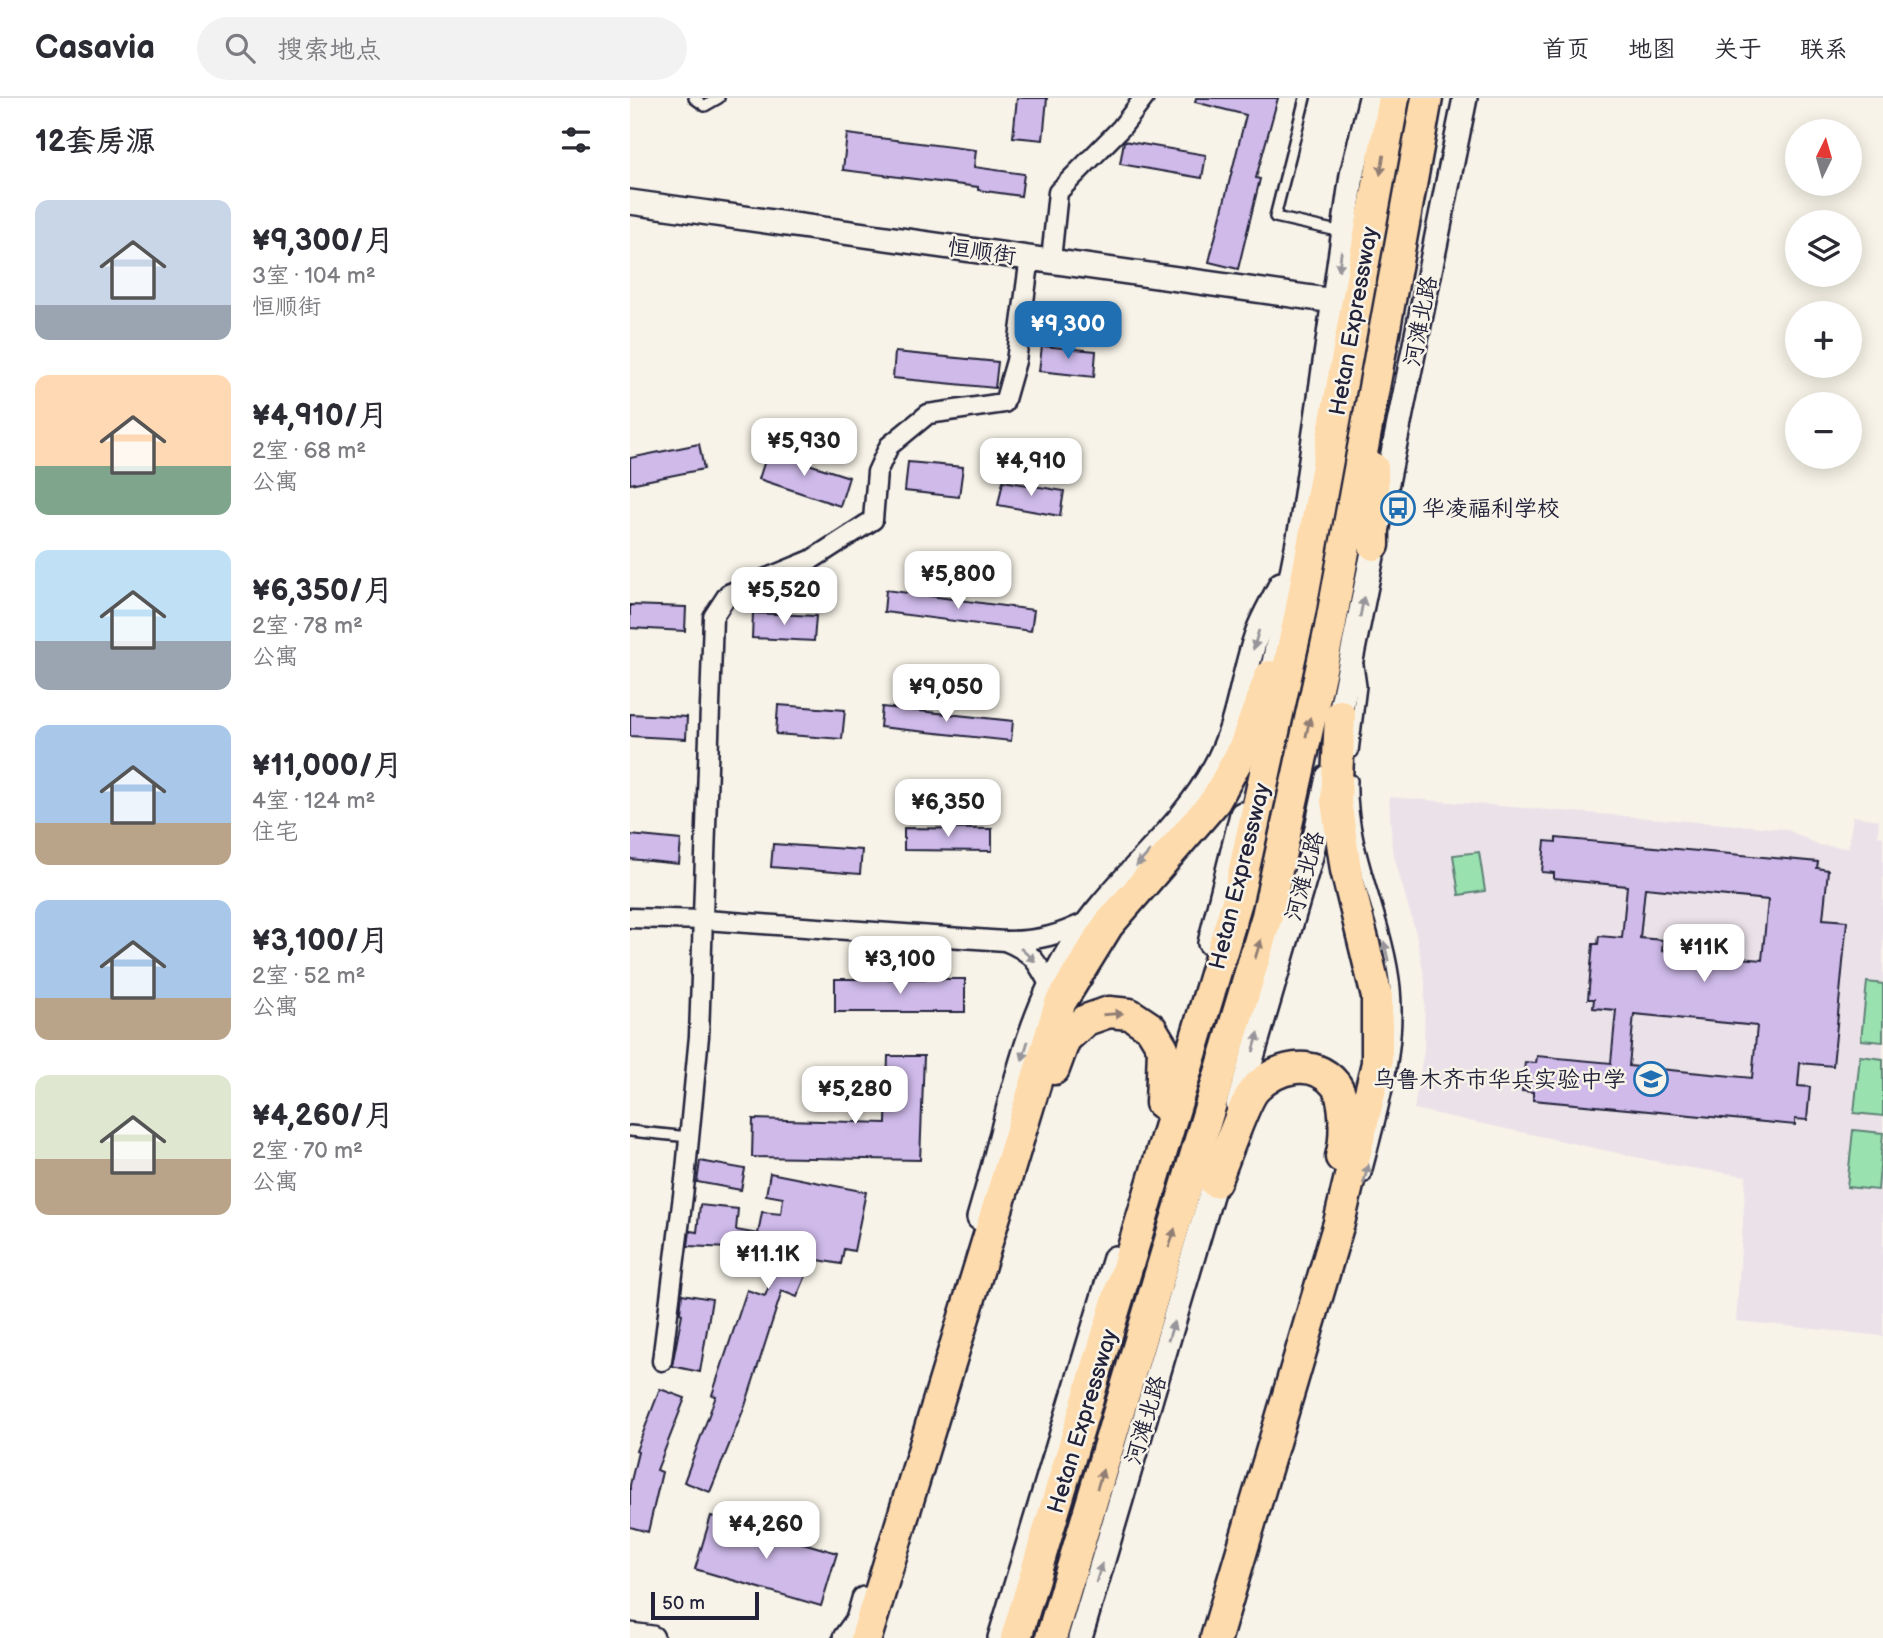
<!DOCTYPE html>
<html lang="zh">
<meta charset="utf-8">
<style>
:root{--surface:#fff;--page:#f2f2f3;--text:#2b2b33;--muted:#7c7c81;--line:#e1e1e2;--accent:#1f6fb2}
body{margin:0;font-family:"Balsamiq Sans","LXGW WenKai TC",sans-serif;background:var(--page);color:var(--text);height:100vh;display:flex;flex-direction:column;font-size:26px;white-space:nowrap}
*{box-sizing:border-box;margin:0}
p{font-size:23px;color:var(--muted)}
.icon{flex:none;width:38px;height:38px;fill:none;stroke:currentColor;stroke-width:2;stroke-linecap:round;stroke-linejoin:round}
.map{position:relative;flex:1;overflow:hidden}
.sheet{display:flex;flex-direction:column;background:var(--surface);width:630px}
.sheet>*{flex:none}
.needle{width:46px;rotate:5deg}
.buttons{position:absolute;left:1155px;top:21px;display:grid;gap:14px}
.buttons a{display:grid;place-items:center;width:77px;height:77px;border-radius:50%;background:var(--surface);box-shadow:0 4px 18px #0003;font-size:35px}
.scale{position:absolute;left:21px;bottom:18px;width:108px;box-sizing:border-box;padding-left:7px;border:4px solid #22223b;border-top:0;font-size:19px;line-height:24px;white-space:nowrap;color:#22223b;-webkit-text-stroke:5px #f7f3e8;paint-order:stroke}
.price{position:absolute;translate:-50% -60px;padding:0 16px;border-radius:14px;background:#fff;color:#222;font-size:23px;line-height:46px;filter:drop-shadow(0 2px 4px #0008)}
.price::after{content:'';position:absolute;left:50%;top:42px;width:21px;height:16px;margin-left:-10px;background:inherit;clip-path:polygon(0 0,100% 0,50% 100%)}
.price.on{background:var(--accent);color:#fff}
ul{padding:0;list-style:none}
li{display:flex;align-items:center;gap:21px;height:175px;padding:0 35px}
li span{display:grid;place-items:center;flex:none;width:196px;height:140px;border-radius:14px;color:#555}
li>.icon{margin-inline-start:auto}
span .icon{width:84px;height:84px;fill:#fffc;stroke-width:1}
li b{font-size:30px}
h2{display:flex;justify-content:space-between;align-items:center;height:84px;padding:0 35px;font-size:30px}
header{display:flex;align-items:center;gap:42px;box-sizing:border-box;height:98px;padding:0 35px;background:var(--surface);border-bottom:2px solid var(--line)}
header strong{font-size:33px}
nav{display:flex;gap:38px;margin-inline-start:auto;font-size:24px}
.search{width:490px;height:63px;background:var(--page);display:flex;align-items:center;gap:18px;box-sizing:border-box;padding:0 24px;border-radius:38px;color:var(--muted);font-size:26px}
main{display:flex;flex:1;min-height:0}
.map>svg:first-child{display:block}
</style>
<header>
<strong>Casavia</strong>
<div class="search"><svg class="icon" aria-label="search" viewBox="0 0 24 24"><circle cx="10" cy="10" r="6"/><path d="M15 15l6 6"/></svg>搜索地点</div>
<nav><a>首页</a><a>地图</a><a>关于</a><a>联系</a></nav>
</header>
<main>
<section class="sheet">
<h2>12套房源<svg class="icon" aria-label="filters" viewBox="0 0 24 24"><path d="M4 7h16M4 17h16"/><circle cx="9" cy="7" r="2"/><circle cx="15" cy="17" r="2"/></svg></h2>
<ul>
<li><span style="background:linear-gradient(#c9d6e8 75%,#9aa5b1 0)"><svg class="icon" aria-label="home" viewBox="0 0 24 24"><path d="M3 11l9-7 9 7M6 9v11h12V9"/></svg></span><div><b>¥9,300/月</b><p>3室 · 104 m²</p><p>恒顺街</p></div></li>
<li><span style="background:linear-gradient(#ffd9b3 65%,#7fa58c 0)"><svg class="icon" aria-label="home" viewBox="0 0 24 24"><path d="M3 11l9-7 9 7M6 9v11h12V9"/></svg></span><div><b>¥4,910/月</b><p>2室 · 68 m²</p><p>公寓</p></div></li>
<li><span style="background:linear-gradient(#bfe0f5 65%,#9aa5b1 0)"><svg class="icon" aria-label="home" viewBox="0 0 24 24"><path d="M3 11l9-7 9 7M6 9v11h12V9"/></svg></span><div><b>¥6,350/月</b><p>2室 · 78 m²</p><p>公寓</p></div></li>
<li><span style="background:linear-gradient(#a9c7e8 70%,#b9a48a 0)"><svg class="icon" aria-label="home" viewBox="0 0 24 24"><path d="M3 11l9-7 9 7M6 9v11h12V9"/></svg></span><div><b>¥11,000/月</b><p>4室 · 124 m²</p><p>住宅</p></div></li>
<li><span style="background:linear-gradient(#a9c7e8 70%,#b9a48a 0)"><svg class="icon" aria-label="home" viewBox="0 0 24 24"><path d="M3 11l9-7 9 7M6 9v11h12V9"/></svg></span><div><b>¥3,100/月</b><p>2室 · 52 m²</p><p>公寓</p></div></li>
<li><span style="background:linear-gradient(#dfe7d0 60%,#b9a48a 0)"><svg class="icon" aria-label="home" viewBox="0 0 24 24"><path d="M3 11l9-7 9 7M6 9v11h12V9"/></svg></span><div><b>¥4,260/月</b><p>2室 · 70 m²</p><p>公寓</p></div></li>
</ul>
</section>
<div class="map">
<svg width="1253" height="1540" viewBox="0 0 1253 1540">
<rect width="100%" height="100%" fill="#f7f3e8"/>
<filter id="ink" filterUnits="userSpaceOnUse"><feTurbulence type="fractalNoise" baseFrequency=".0143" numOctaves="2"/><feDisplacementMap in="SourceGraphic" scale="14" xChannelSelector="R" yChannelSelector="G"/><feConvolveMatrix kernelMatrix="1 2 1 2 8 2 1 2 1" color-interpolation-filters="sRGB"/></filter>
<g filter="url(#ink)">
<polygon fill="#ebe2e9" points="759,699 1156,731 1189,747 1218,750 1223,718 1249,722 1248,738 1253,739 1253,1238 1106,1223 1116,1078 1047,1068 784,1011 794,951 795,883 786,836 762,751"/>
<g fill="#99e2b0" stroke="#5e8276" stroke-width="2">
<polygon points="849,754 855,793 829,797 823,757"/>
<polygon points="1237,884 1253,886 1253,944 1231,942"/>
<polygon points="1230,958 1253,961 1253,1018 1224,1015"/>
<polygon points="1223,1032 1253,1035 1248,1092 1217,1089"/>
</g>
<g fill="#cfbaea" stroke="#22223b" stroke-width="2" fill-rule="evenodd">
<polygon points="387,0 417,0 413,42 383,39"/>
<polygon points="566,0 648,0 626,80 630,81 608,171 579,164 616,17 565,4"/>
<polygon points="217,36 346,52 344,69 394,76 391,98 348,92 348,89 213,72"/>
<polygon points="494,43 576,57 572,80 490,66"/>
<polygon points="412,248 466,253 464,279 409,273"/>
<polygon points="265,254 368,264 365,290 263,280"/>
<polygon points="69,346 74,371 0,386 0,360"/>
<polygon points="138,353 219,379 210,408 129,381"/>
<polygon points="278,364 333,369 329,399 275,393"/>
<polygon points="373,383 434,393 430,418 368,407"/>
<polygon points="256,492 404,512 401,533 254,514"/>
<polygon points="0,507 56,509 55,533 0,530"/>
<polygon points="123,515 186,518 184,543 122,540"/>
<polygon points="148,607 215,612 212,641 146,636"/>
<polygon points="252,609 383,623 381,643 250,629"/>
<polygon points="0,616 57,619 56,641 0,638"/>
<polygon points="274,730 362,731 362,753 274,752"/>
<polygon points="0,737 51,742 49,766 0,761"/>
<path d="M926,740L1188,764L1187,770L1198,772L1193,821L1217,823L1203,968L1170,965L1168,988L1180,989L1177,1022L1165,1021V1027L903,1002V994L892,993L895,964L906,965L907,958L981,965L986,912L963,910L964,901H958L963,846H968L969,838L992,840L997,788L924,781V775L912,774L915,743L926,744ZM1015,790L1138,802L1132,862L1032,853L1033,842L1010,840ZM1004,916L1127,928L1122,980L999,968Z"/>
<polygon points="143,746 232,752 230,776 141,769"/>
<rect x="205" y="881" width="130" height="33"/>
<polygon points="258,958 294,958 290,1062 122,1059 123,1021 256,1025"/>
<polygon points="70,1063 115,1071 111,1092 67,1084"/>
<polygon points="140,1075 236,1094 224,1153 214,1151 211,1166 183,1161 167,1199 152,1193 115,1308 80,1394 54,1384 86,1298 82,1297 117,1192 135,1198 153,1153 100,1142 99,1150 58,1148 60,1133 67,1134 70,1107 108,1111 106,1132 128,1136 132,1114 151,1116 153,1100 136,1097"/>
<polygon points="52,1196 82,1201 70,1274 42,1268 52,1216 50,1215"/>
<polygon points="30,1291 55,1300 27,1372 32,1374 18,1434 0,1429 0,1387 8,1354 6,1353"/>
<polygon points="81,1418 207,1455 191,1508 65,1471"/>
</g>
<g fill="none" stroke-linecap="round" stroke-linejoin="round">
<g stroke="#22223b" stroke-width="14">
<g id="lane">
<polyline points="64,0 75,8 89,0"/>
<polyline points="675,0 645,119 712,134"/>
<polyline points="723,654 731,588 728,567"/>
<path d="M722,682C719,753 758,820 765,890C771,955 751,1017 735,1079"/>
<polyline points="0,1033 59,1039"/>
</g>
</g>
<g stroke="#22223b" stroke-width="23">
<g id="street">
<polyline points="421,162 428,94 491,30 514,0"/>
<polyline points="0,820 75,822 375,843"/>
<path d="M420,888C406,862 403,855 375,843C410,843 429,837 460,822"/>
<polyline points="32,1263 55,1082 69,938 83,519 98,496 181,462 243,422 247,374 259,348 298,316 374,305 386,263 400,159"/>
</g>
</g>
<g stroke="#22223b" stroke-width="28">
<g id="secondary">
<polyline points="0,104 704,203"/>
<polyline points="639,590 672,424 722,77 741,0"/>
<polyline points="707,631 835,0"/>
<polyline points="580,845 612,716"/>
<polyline points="608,1007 681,758 698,679"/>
<path d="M349,1120C377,1028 391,928 443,846C484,781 549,736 585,669C610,624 611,579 628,533C634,517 644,501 651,486"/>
<polyline points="0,1537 22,1540"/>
<polyline points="215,1540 228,1522 234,1501"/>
<polyline points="370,1540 485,1160"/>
<polyline points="450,1540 589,1070"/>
</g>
</g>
<g stroke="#22223b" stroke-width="35">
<g id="highway">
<polyline points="743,370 744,447"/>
<polyline points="424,971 435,941 456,922 479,914 500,916 521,930 533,950 531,1005"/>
<path d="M585,1084C593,1066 614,1003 625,991C646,969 683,959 705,986C717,1001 716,1041 711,1059"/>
<polyline points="236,1540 430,905 478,827 585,703 613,652 640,578"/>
<polyline points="386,1540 607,803 670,515 764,0"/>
<polyline points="421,1540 637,818 700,530 797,0"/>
<polyline points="586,1540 709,1125 747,965 747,899 716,772 706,703 710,617"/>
</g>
</g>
<use href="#lane" stroke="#f7f3e8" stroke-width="9"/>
<use href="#street" stroke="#f7f3e8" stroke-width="18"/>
<use href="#secondary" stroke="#f7f3e8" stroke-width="23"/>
<use href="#highway" stroke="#fedbac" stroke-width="30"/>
</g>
<defs><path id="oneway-solid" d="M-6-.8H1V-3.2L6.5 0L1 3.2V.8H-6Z" transform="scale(1.75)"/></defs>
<g fill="#907e74">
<use href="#oneway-solid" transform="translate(752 67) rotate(100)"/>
<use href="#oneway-solid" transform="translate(678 629) rotate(-78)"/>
<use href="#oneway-solid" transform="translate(628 851) rotate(-73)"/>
<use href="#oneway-solid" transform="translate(483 916) rotate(-4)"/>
<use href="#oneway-solid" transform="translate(542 1140) rotate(-73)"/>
<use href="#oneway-solid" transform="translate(470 1381) rotate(-73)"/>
</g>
<g fill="#97959a">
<use href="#oneway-solid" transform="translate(710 163) rotate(98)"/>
<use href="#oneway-solid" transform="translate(732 509) rotate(-79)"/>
<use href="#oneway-solid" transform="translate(626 542) rotate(106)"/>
<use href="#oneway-solid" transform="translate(513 761) rotate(133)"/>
<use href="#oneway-solid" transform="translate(756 853) rotate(-103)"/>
<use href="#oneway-solid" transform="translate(398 857) rotate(42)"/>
<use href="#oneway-solid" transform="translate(626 944) rotate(-74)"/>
<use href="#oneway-solid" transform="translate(395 953) rotate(107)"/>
<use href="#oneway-solid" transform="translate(736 1076) rotate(-75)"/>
<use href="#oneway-solid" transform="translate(541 1233) rotate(-73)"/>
<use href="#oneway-solid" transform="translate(469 1475) rotate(-73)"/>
</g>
</g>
<defs>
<g id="bus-ring" transform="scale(1.75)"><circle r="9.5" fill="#f7f3e8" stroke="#1f6fb2" stroke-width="1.5"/><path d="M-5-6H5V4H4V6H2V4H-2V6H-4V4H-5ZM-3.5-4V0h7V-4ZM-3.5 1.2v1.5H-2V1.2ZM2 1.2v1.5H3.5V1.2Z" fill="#1f6fb2"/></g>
<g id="school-ring" transform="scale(1.75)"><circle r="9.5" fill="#f7f3e8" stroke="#1f6fb2" stroke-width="1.5"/><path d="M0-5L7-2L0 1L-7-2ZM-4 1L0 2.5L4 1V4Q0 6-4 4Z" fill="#1f6fb2"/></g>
</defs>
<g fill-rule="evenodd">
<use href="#bus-ring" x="768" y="410"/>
<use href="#school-ring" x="1021" y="981"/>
</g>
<g text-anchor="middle" stroke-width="5" stroke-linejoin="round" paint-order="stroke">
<g font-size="23" fill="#22223b" stroke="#f7f3e8">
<text transform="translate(352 153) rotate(8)" y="8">恒顺街</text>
<text transform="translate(723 223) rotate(-80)" y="8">Hetan Expressway</text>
<text transform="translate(790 223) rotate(-79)" y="8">河滩北路</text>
<text transform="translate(609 778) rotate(-76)" y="8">Hetan Expressway</text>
<text transform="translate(674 778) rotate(-75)" y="8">河滩北路</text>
<text transform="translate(515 1322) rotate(-73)" y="8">河滩北路</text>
<text transform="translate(452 1323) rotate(-73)" y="8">Hetan Expressway</text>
</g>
<g font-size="23" fill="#22223b" stroke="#f7f3e8" text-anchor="start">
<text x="792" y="418">华凌福利学校</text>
<text x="996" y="989" text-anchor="end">乌鲁木齐市华兵实验中学</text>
</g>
</g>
</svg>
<div class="buttons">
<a><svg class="needle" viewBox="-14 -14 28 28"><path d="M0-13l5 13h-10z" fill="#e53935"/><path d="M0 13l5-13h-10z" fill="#7c7c81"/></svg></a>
<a><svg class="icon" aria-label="layers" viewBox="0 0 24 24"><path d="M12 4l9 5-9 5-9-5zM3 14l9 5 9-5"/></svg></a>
<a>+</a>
<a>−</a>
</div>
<div class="scale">50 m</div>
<b class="price on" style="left:438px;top:263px">¥9,300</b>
<b class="price" style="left:174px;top:380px">¥5,930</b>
<b class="price" style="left:401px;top:400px">¥4,910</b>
<b class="price" style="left:328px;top:513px">¥5,800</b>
<b class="price" style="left:154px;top:529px">¥5,520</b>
<b class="price" style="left:316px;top:626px">¥9,050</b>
<b class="price" style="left:318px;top:741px">¥6,350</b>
<b class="price" style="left:1074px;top:886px">¥11K</b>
<b class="price" style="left:270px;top:898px">¥3,100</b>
<b class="price" style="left:225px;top:1028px">¥5,280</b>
<b class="price" style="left:138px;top:1193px">¥11.1K</b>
<b class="price" style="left:136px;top:1463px">¥4,260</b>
</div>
</main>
